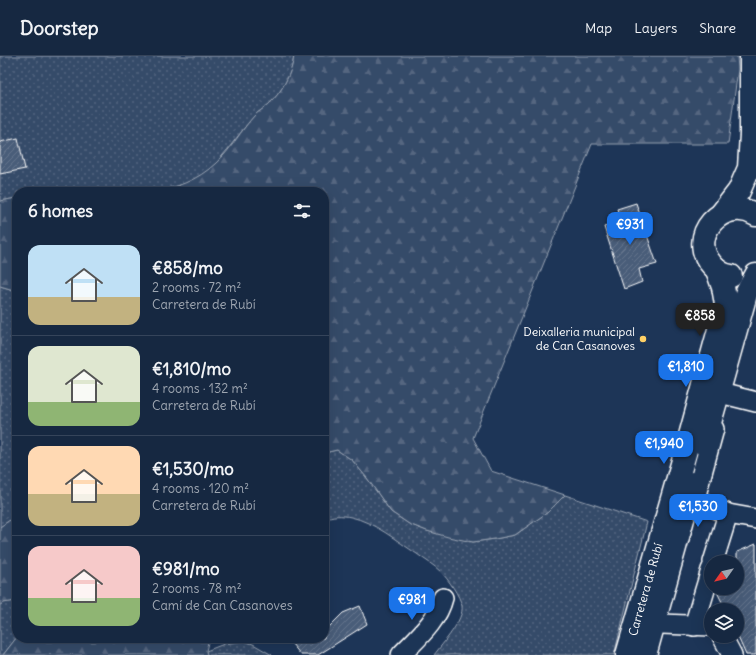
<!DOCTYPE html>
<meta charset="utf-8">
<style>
:root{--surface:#162841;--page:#23344c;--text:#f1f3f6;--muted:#9ea6b1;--line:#35445a;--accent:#1a73e8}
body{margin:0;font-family:Delius,sans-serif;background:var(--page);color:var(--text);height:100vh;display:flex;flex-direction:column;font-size:15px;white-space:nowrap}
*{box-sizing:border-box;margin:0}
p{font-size:13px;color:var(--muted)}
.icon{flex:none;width:22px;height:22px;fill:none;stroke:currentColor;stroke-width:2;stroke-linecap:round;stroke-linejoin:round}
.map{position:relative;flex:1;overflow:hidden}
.drawer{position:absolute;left:12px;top:131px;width:317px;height:456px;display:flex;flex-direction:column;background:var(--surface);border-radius:16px;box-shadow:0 4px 16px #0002,0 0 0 1px var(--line)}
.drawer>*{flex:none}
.needle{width:26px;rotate:236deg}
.buttons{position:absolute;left:704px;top:499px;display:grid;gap:8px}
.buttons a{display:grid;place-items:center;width:40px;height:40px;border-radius:50%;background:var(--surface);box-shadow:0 4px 16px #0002,0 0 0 1px var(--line);font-size:20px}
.price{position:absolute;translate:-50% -34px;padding:0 9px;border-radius:8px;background:var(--accent);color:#fff;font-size:13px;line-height:26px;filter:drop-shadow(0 1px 2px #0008)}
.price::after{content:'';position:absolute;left:50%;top:24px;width:12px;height:9px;margin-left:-6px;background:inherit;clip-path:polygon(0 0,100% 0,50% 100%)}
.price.on{background:#222;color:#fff}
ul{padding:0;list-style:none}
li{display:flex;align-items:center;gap:12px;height:100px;padding:0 16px}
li+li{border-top:1px solid var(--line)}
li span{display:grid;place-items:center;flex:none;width:112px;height:80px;border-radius:12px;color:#555}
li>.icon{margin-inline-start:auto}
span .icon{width:48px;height:48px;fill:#fffc;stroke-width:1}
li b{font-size:17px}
h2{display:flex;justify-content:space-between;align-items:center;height:48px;padding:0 16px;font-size:17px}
header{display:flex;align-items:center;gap:24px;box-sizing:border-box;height:56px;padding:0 20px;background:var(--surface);border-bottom:1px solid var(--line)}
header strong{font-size:19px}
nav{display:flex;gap:22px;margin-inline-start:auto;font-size:14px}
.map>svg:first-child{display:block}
</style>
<header>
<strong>Doorstep</strong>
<nav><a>Map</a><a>Layers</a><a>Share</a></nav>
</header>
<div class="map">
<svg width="756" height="599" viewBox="0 0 756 599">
<defs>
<pattern id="grass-dots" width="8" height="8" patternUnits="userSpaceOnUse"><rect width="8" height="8" fill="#364b69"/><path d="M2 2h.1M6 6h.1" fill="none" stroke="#546680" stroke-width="1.8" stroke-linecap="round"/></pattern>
<pattern id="forest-firs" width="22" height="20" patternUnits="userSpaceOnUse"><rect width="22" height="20" fill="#364b69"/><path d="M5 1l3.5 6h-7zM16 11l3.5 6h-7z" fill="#546680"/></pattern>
<pattern id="building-hatch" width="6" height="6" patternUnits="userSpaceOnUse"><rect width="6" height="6" fill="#4a5d79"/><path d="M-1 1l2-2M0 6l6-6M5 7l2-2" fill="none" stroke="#65758d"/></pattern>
</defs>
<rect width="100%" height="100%" fill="#1d3557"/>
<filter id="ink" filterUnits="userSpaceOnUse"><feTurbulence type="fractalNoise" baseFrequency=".025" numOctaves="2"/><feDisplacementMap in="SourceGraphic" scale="8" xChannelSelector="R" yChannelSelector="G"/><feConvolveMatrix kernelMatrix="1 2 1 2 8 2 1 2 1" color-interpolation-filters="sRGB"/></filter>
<g filter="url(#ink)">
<g fill="url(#grass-dots)" stroke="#9aa5b4">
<path d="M0,0H294C292,17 282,36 269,48C265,52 259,55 255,59C242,74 231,90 218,105C202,124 174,133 150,136H17V142L0,145Z"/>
<polygon points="0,230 17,235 17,459 0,471"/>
<path d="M337,394L352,404L367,422L391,456L409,468L427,475L473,486L495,483L515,479L548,456L565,439L647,466L614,599H434C443,587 464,564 462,550C460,540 448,523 441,516C434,509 425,504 417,498C397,485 374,466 351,461C341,459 333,459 324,463V397Z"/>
<polygon points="14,545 17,545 17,581 3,599 0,599 0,549 3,547"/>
<polygon points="244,585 253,588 272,599 207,599 206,595 224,588"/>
</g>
<g fill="url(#forest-firs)" stroke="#9aa5b4">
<path d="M294,0H737L738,13L728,88H592L473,382L491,415L565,439L548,456L515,479L495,483L473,486L448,481L427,475L409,468L391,456L367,422L352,404L337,394L324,397V136H150C175,133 198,124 216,107C231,94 241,74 255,59C259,55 265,52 269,48C282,36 292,17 294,0Z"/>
<polygon points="17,142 17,235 0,230 0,145"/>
<polygon points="17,459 17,545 3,547 0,549 0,471"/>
<polygon points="17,581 17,582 209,582 206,595 207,599 3,599"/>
</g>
<g fill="url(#building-hatch)" stroke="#fff">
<polygon points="18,82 25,113 0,118 0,86"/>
<polygon points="636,147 657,208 639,213 642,226 624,233 604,171 621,165 617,153"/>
<polygon points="756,488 756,599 746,599 737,579 737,554 726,554 716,534 717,532 737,532 737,496"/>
<polygon points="360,550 367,568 318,599 301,599 287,582 324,582 324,576 343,557"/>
</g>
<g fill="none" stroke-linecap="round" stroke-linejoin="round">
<g stroke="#fff" stroke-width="22">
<g id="minor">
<polyline points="724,338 756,346"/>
<polyline points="695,443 728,458"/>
<polyline points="694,446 714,373"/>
<polyline points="713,506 728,458 756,463"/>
<polyline points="662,568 711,570"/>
<polyline points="694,570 711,514"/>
<polyline points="722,580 732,599"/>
<path d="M401,599C417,582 437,566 443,542"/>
</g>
</g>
<g stroke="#fff" stroke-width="25">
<g id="major">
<polyline points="722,157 739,135 749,112 751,78 751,0"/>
<path d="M731,220C723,219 717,215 712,209C686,181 723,139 756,159"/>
<polyline points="704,388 746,238 756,219"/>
<path id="s1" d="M627,599L688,387L726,248L723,231L717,214"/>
<polyline points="645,599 693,427"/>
</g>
</g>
<use href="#minor" stroke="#1d3557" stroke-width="19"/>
<use href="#major" stroke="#1d3557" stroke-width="22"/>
</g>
</g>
<circle fill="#ffd166" stroke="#1d3557" stroke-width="1.5" cx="643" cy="283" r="4"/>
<g text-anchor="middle" stroke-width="3.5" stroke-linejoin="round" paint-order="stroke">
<g font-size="12" fill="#fff" stroke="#1d3557" text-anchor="end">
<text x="635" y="280">Deixalleria municipal<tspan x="635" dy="14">de Can Casanoves</tspan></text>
</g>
<g font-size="12" fill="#fff" stroke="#1d3557">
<text dy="4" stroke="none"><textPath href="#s1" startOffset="68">Carretera de Rubí</textPath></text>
</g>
</g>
</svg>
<div class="buttons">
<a><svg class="needle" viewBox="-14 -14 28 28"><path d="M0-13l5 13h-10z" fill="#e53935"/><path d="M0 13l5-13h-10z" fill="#9ea6b1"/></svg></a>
<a><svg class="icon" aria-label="layers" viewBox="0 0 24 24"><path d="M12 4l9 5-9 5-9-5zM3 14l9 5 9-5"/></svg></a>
</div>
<b class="price" style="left:630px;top:190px">€931</b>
<b class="price on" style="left:700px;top:281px">€858</b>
<b class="price" style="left:686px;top:332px">€1,810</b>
<b class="price" style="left:664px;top:409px">€1,940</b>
<b class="price" style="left:698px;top:472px">€1,530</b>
<b class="price" style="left:412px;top:565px">€981</b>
<section class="drawer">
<h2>6 homes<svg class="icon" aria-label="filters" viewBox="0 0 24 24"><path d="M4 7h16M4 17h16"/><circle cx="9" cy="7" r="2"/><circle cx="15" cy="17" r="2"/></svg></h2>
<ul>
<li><span style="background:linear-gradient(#bfe0f5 65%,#c2b280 0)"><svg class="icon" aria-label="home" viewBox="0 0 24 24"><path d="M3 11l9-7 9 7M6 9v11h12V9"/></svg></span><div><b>€858/mo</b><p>2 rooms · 72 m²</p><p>Carretera de Rubí</p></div></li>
<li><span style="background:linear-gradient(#dfe7d0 70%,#8fb573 0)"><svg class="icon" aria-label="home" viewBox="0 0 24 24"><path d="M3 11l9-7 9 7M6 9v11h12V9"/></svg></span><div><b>€1,810/mo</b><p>4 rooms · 132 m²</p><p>Carretera de Rubí</p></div></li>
<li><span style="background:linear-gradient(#ffd9b3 60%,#c2b280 0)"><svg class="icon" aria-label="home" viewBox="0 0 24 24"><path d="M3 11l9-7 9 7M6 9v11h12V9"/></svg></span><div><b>€1,530/mo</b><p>4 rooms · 120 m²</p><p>Carretera de Rubí</p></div></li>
<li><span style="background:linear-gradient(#f6c9c9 65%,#8fb573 0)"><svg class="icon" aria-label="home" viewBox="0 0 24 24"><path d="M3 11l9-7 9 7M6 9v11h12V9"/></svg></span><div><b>€981/mo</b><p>2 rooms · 78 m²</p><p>Camí de Can Casanoves</p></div></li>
</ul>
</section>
</div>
